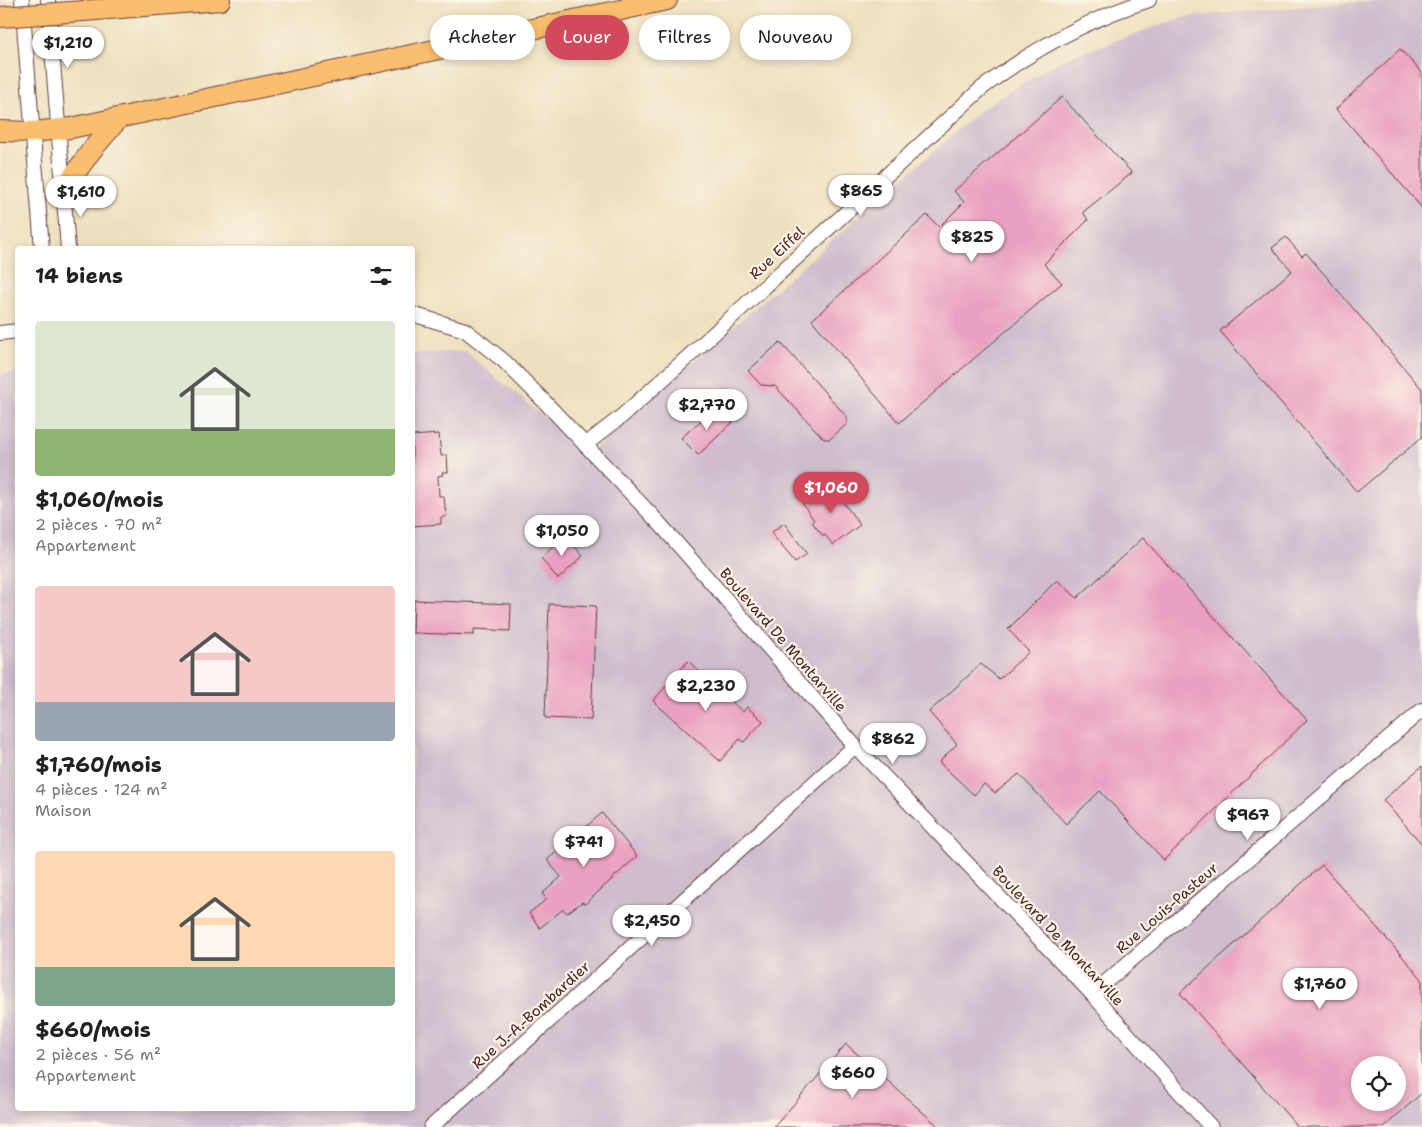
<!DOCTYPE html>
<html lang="fr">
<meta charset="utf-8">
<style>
:root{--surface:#fff;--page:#f6f6f6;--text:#222;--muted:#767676;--accent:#d1495b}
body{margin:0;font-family:"Shantell Sans",sans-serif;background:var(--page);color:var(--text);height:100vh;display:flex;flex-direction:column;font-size:19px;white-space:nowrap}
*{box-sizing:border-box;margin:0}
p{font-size:16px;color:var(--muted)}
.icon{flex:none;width:28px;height:28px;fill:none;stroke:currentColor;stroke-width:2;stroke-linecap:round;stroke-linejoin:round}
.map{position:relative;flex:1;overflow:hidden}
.details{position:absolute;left:15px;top:246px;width:400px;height:865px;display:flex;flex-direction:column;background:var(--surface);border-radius:5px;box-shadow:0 2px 8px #0003}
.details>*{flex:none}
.guide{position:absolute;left:430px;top:15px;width:475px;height:45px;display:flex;gap:10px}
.fabs{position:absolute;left:1351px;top:1056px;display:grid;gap:10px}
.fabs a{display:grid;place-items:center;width:55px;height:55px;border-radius:50%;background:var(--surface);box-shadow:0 2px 8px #0003;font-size:25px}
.price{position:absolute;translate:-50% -42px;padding:0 11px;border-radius:18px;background:#fff;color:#222;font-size:16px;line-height:32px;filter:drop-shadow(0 1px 2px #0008)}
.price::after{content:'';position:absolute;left:50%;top:30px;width:15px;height:11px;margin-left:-8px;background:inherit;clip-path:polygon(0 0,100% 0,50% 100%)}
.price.active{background:var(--accent);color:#fff}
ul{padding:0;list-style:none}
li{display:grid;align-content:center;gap:10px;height:265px;padding:0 20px}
li span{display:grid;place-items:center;height:155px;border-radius:5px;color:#555}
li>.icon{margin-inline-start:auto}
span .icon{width:90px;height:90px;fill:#fffc;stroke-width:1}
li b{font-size:21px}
h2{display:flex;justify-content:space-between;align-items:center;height:60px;padding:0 20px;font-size:21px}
.chip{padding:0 18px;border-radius:22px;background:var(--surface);box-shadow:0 2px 8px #0003;font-size:18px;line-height:45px}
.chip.active{background:var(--accent);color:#fff}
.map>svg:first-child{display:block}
</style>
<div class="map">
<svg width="1422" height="1127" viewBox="0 0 1422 1127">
<rect width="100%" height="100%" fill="#fcf5e5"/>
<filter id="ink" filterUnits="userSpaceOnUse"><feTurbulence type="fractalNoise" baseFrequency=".02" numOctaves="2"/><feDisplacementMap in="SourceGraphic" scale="10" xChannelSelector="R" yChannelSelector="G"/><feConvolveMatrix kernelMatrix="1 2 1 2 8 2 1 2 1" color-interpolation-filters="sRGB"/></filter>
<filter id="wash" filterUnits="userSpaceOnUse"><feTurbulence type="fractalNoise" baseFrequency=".0096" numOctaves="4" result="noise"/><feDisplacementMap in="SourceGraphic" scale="20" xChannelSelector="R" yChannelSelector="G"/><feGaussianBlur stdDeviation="1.12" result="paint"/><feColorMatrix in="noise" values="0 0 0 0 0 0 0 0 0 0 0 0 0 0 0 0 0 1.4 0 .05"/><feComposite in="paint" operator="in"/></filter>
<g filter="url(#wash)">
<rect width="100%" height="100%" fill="#eee0be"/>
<path fill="#cfbdce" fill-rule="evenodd" d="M1383,0H1422V1127H0V375L17,373L18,1109H412L413,354L465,351L588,454L984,107L1063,59L1183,17ZM1360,1065H1398V1102H1360Z"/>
<g id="blocks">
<g fill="#eaa1c1" fill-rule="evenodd">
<polygon points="1400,49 1422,73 1422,208 1336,109"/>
<polygon points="1062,97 1132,173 1083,212 1088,220 1044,264 1062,283 899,423 812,320 927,215 939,227 964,202 954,191"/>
<polygon points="1286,237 1302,256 1306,253 1422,389 1422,437 1357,492 1220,331 1292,271 1272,248"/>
<polygon points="780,342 847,417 847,424 830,439 824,439 775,386 761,385 748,371"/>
<polygon points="715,408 733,422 698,455 681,438"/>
<polygon points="439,434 441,456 447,455 448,472 442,472 443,475 438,476 439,496 444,496 446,517 441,517 441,524 412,526 412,436"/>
<polygon points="829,483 860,525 833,545 825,535 823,536 812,522 814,520 802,503"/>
<polygon points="784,523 807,554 795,562 771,533"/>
<polygon points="565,536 583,556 558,579 541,558"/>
<polygon points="1143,538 1307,720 1164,860 1100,791 1066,824 1019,774 995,793 984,784 974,795 939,762 957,744 929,712 981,664 999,679 1029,652 1008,629 1057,580 1077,598"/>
<polygon points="414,600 511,604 510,631 474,629 474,635 413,633"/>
<polygon points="549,604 596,606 591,720 545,718"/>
<polygon points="688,661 743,712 747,707 763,721 744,742 740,739 720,761 653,701"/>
<polygon points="1422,766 1422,844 1383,800"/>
<polygon points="602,813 637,856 585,904 582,902 567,913 563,909 540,928 529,913 547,899 542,894 561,877 547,860"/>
<path d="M1322,865L1422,979V1093L1384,1127H1298L1180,993ZM1360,1065H1398V1102H1360Z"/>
<polygon points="846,1044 879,1073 939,1127 774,1127"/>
</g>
</g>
</g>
<g filter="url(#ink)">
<use href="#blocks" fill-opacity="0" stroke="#633c41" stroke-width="1"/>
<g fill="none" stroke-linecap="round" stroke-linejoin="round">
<g stroke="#633c41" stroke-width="16">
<g id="minor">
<polyline points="22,0 42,249"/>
<polyline points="48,0 68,249"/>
<polyline points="412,314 465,330 504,361 542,399 659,523 855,746 1092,994 1211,1127"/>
<polyline points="0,333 18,331"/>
<path d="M585,445L622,416L699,347L982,88C1032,50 1088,19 1149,0"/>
<polyline points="1092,994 1422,710"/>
<polyline points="431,1127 855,746"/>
</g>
</g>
<g stroke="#633c41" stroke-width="22">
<g id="highway">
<polyline points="83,11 220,0"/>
<polyline points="0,131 32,132 71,128 667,0"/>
<polyline points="64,189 91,151 119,118"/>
</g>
</g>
<use href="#minor" stroke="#fff" stroke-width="14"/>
<use href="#highway" stroke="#fabe6e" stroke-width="20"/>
<g stroke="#633c41" stroke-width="22" stroke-linecap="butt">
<polyline id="highway-bridge" points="0,17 83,11"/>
</g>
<use href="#highway-bridge" stroke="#fabe6e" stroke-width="20"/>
</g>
</g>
<g text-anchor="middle" stroke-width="4.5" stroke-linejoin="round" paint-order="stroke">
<g font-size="15" fill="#4a1f2b" stroke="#fcf5e5">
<text transform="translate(777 253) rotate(-43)" y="5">Rue Eiffel</text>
<text transform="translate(783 640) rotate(49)" y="5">Boulevard De Montarville</text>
<text transform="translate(1167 908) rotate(-41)" y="5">Rue Louis-Pasteur</text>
<text transform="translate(1058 936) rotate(47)" y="5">Boulevard De Montarville</text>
<text transform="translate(531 1015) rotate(-42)" y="5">Rue J.-A.-Bombardier</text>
</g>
</g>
</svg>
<div class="fabs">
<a><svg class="icon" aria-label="locate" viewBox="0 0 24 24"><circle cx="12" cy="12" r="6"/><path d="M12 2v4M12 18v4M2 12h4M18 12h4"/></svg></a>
</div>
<b class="price" style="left:68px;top:69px">$1,210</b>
<b class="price" style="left:861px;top:217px">$865</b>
<b class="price" style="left:81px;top:218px">$1,610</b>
<b class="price" style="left:972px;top:263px">$825</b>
<b class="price" style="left:707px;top:431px">$2,770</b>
<b class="price active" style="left:831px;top:514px">$1,060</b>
<b class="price" style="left:562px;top:557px">$1,050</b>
<b class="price" style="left:706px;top:712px">$2,230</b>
<b class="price" style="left:893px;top:765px">$862</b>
<b class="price" style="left:1248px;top:841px">$967</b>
<b class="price" style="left:584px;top:868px">$741</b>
<b class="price" style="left:652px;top:947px">$2,450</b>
<b class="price" style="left:1320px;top:1010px">$1,760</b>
<b class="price" style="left:853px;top:1099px">$660</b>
<div class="guide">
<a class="chip">Acheter</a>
<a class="chip active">Louer</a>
<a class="chip">Filtres</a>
<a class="chip">Nouveau</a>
</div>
<section class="details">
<h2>14 biens<svg class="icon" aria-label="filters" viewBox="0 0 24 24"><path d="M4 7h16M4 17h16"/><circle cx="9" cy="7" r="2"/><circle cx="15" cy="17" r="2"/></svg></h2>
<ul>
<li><span style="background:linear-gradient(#dfe7d0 70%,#8fb573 0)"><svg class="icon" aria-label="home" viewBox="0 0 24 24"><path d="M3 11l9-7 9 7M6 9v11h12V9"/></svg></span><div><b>$1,060/mois</b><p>2 pièces · 70 m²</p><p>Appartement</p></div></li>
<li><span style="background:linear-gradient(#f6c9c9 75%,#9aa5b1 0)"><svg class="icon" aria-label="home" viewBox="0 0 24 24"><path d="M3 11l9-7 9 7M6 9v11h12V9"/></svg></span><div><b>$1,760/mois</b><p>4 pièces · 124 m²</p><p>Maison</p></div></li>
<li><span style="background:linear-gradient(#ffd9b3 75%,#7fa58c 0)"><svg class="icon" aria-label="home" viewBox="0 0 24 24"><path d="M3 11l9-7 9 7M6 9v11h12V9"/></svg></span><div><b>$660/mois</b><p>2 pièces · 56 m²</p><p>Appartement</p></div></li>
</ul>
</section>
</div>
